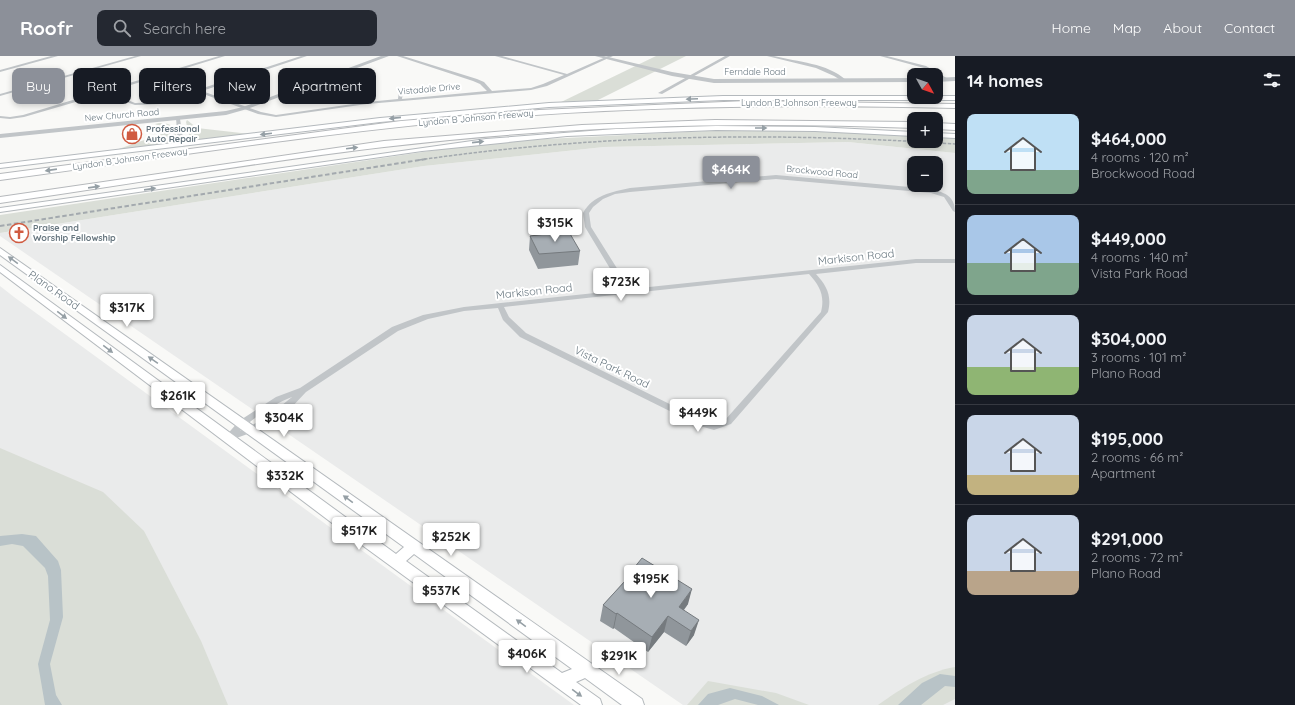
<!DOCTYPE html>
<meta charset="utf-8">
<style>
:root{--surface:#171b24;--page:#242831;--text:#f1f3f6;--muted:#9ea1a6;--line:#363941;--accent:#8c9099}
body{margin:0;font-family:Quicksand,sans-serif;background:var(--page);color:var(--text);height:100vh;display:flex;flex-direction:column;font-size:15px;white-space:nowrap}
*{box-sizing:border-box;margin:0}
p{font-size:13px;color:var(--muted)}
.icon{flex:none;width:22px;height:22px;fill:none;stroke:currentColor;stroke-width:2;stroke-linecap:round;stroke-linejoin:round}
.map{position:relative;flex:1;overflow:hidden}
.sheet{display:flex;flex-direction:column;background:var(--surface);width:340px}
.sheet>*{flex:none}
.banner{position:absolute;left:12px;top:12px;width:380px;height:36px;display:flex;gap:8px}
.needle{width:26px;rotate:130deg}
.buttons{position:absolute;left:907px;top:12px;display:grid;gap:8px}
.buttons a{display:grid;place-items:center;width:36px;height:36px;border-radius:8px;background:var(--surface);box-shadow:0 2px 6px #0003;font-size:20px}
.price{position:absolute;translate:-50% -34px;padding:0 9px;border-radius:4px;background:#fff;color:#222;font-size:13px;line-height:26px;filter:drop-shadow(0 1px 2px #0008)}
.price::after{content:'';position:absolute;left:50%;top:24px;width:12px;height:9px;margin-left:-6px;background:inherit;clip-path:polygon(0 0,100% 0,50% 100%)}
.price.current{background:var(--accent);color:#fff}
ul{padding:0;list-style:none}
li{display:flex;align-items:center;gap:12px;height:100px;padding:0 12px}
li+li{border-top:1px solid var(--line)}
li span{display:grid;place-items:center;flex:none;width:112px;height:80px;border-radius:8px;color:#555}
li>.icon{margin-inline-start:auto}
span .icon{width:48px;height:48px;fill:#fffc;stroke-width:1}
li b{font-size:17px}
h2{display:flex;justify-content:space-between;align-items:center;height:48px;padding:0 12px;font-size:17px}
.pill{padding:0 14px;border-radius:8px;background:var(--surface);box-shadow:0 2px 6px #0003;font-size:14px;line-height:36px}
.pill.current{background:var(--accent);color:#fff}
header{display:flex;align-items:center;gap:24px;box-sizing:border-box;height:56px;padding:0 20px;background:var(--accent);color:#fff}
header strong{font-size:19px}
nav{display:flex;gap:22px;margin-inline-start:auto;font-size:14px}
.search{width:280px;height:36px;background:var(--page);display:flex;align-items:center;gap:10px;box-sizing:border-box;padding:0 14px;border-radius:8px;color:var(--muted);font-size:15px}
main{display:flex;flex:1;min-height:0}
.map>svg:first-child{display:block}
</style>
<header>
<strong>Roofr</strong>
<div class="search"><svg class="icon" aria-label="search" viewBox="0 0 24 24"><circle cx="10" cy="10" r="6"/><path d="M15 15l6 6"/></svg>Search here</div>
<nav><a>Home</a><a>Map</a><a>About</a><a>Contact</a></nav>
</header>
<main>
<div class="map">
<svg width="955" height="649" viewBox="0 0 955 649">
<rect width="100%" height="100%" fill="#f9f9f7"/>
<g fill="#eaebeb" fill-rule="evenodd">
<path d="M848,86L955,97V649H683L0,180V177L424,110L604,91ZM914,107H936V129H914Z"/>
<polygon points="0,230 14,241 574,649 0,649"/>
</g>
<g fill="#daded7">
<polygon points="656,0 686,0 596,45 557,48"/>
<polygon points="187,64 197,72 250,78 207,84 199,84 189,79 186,66"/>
<path d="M159,67C171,67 178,71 176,84L165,88L113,95L170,75L155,68Z"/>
<polygon points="707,75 795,75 903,79 914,79 914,85 936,85 936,81 955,82 955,97 848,86 604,91 424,110 0,177 0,159 463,90 545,83"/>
<polygon points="0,392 103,436 144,475 201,585 228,649 0,649"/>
<path d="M955,611V643L943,649H878C902,632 926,616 955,611Z"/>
<polygon points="708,625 776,637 809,649 687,649"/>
</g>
<g fill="#b8c3c7">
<polygon points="22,478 36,480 58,505 61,514 63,561 50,608 56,639 62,649 45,649 38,608 50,564 48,520 45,512 23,490 12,488 0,490 0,480"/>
<polygon points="940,618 955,620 955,631 945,630 921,649 898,649 922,627"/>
<polygon points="730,632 762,640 779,649 758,649 735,643 718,649 698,649 708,638"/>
</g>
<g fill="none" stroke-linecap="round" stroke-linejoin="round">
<g stroke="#b4b9bd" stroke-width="2">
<g id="secondary">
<polygon points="723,40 955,40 955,44 723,44 549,51 380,66 0,112 0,108 380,62 549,47"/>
<polygon points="716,70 815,71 914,76 914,80 815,75 716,74 567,80 422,95 0,156 0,152 486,83 616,73"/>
<polygon points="936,77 955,78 955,82 936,81"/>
<path d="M0,192L642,643L644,649H622L585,622L576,626L600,643L602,649H581L340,473L0,216V209L396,498L404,491L0,199ZM414,498L572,613L562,617L406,505Z"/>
</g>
</g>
<g stroke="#b5b8bb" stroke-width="2">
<g id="motorway">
<path d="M747,45L955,48V52C793,48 630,50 469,64C312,78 156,103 0,124V118L401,65L539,54Z"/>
<path d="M715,64L914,66V72C737,65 560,70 384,91C255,106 128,129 0,147V141L384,85L582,69Z"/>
<polygon points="936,67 955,68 955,74 936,73"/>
</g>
</g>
<g fill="#c1c5c8" fill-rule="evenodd">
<polygon points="51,0 58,0 0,16 0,14"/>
<polygon points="135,0 141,0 0,40 0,38"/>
<polygon points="219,0 225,0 108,36 135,47 160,46 301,0 307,0 202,35 261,56 276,59 367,46 398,43 399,35 396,33 398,32 403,35 402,43 487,35 480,28 473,25 397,0 403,0 477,23 484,26 492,35 531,32 543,28 564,19 495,0 502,0 567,18 608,0 613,0 547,30 531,34 367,48 276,61 258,58 198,36 160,48 135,49 103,38 24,61 10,63 0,62 0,60 10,61 23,59"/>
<polygon points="725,0 730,0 662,38 658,37"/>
<path d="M767,0H774C798,6 827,7 846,24L842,25L834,20L816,12Z"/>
<polygon points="880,0 887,0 926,10 950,24 946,25 924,12"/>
<polygon points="176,62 180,63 184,89 181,91 178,89"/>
<path d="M776,119L932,133C945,137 955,140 955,156L953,155L944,141L931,137L776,123L630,136L615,138L603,143L593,151L589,157L591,171L630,233L916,203H955V207H916L816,218C827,230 832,240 828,256L731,368L714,374L700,370L520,281L503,264L498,252L464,255L428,263L398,275L306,336L290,353L272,366L253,376L231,384H225L224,382L239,365L276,341L300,332L392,271L423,259L464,251L623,234L585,171L583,157C593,139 612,136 630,132ZM809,218C820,230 825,240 821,256L725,364L714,368L706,366L526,277L509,261L504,251ZM292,341L266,362L240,375C252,362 276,347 292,341Z"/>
</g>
<g fill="#c1c5c8" fill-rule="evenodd">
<polygon points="381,0 389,0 247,53 226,59 0,82 0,78 226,55 243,51"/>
<polygon points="595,0 604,0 672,16 714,23 914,22 914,26 714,27 672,20"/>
<polygon points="955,21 955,25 936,26 936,22"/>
</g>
<use href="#secondary" fill="#fff" fill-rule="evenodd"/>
<use href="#motorway" fill="#fff" fill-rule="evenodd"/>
<path stroke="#a3a9ae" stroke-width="1.5" stroke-dasharray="3.5 1.5" stroke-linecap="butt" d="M419,104C599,78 774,76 955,88"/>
<polyline stroke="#a3a9ae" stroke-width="2" stroke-dasharray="4.5 2.5" stroke-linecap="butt" points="0,170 426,103"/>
</g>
<g fill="#90969b">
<polygon points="552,174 566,176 580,195 578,209 538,213 529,194 530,180 552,177"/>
<polygon points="634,512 688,548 684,554 694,579 686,590 664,576 648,596 614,572 613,573 600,565 603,549 633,516"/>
</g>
<g fill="#757a7e">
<polygon points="692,533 688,548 675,565 679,551"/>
<polygon points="617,557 614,572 613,573 616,558"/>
<polygon points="668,560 664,576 648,596 652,581"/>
<polygon points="699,564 694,579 686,590 691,575"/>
</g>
<g fill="#a7aeb4" stroke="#757a7e">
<polygon points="564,173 566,176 569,176 580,195 539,198 530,180 554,177 552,174"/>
<polygon points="642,502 692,533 679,551 699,564 691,575 668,560 652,581 617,557 616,558 603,549 636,513 634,512"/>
</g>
<defs><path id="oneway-solid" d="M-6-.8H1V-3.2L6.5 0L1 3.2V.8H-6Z"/></defs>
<g fill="#959fa5">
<use href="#oneway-solid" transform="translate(692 43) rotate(178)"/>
<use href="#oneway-solid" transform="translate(395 62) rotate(174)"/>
<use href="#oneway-solid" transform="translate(761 72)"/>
<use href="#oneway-solid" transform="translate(266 78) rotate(173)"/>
<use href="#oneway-solid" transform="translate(478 86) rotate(-6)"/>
<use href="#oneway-solid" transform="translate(352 92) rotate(-7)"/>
<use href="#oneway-solid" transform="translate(51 114) rotate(172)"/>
<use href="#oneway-solid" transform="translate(94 131) rotate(-8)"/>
<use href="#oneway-solid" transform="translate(150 133) rotate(-8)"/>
<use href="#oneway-solid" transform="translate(13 204) rotate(-144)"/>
<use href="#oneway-solid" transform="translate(62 259) rotate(37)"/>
<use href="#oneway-solid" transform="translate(108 293) rotate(37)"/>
<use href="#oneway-solid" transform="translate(153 304) rotate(-145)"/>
<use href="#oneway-solid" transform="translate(348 443) rotate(-144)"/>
<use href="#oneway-solid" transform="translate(521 567) rotate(-144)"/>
<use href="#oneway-solid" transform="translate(577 637) rotate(36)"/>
</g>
<defs>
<g id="shop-ring" transform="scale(1)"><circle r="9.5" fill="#fff" stroke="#d05b41" stroke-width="1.5"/><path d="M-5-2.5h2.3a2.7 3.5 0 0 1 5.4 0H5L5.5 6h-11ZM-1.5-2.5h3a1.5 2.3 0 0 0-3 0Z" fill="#d05b41"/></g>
<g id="church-ring" transform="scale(1)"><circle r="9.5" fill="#fff" stroke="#d05b41" stroke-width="1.5"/><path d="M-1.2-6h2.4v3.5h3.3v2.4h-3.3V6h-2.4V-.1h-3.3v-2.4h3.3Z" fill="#d05b41"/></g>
</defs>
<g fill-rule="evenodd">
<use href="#shop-ring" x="132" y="78"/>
<use href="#church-ring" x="19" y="177"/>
</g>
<g text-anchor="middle" stroke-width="4" stroke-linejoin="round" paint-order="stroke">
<g font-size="9" fill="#67767f" stroke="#fff">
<text x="755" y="19">Ferndale Road</text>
<text transform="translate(429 33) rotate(-5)" y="3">Vistadale Drive</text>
<text x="799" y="50">Lyndon B Johnson Freeway</text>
<text transform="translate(122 59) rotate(-5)" y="3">New Church Road</text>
<text transform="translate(476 62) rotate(-5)" y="3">Lyndon B Johnson Freeway</text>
<text transform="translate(130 103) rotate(-8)" y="3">Lyndon B Johnson Freeway</text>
<text transform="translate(822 116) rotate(5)" y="3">Brockwood Road</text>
</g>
<g font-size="9" font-weight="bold" fill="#67767f" stroke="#fff" text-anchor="start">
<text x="146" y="76">Professional<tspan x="146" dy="10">Auto Repair</tspan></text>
<text x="33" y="175">Praise and<tspan x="33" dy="10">Worship Fellowship</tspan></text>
</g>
<g font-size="11" fill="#67767f" stroke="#fff">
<text transform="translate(856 201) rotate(-6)" y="4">Markison Road</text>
<text transform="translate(54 234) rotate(35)" y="4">Plano Road</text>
<text transform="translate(534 235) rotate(-6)" y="4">Markison Road</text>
<text transform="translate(612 311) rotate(26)" y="4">Vista Park Road</text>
</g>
</g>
</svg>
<div class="buttons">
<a><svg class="needle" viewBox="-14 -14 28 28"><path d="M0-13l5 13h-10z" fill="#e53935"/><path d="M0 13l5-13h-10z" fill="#9ea1a6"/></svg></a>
<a>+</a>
<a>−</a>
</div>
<b class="price current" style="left:731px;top:134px">$464K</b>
<b class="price" style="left:555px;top:187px">$315K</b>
<b class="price" style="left:621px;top:246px">$723K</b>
<b class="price" style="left:127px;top:272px">$317K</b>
<b class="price" style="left:178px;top:360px">$261K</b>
<b class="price" style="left:698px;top:377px">$449K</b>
<b class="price" style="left:284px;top:382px">$304K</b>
<b class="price" style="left:285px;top:440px">$332K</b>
<b class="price" style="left:359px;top:495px">$517K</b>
<b class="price" style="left:451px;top:501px">$252K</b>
<b class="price" style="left:651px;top:543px">$195K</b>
<b class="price" style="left:441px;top:555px">$537K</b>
<b class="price" style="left:527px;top:618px">$406K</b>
<b class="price" style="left:619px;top:620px">$291K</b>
<div class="banner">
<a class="pill current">Buy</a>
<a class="pill">Rent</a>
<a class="pill">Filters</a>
<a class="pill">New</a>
<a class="pill">Apartment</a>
</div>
</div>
<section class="sheet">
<h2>14 homes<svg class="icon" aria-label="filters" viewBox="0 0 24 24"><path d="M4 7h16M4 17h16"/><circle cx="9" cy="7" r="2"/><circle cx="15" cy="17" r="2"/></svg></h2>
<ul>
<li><span style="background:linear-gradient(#bfe0f5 70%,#7fa58c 0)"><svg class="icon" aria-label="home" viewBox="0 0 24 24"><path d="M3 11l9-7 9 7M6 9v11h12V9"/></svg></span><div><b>$464,000</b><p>4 rooms · 120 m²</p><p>Brockwood Road</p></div></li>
<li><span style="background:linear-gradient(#a9c7e8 60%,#7fa58c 0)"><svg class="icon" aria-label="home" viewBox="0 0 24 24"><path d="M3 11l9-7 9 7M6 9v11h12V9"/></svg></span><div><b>$449,000</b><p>4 rooms · 140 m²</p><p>Vista Park Road</p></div></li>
<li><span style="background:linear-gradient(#c9d6e8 65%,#8fb573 0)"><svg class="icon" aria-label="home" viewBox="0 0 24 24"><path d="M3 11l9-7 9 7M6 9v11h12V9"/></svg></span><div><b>$304,000</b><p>3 rooms · 101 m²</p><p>Plano Road</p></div></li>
<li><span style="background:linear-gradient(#c9d6e8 75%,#c2b280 0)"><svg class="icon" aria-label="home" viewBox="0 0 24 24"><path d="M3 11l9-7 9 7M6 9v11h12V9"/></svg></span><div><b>$195,000</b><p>2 rooms · 66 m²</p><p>Apartment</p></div></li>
<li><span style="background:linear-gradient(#c9d6e8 70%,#b9a48a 0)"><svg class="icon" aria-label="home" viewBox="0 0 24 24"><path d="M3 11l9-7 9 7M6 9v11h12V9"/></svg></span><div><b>$291,000</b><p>2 rooms · 72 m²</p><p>Plano Road</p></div></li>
</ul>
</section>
</main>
